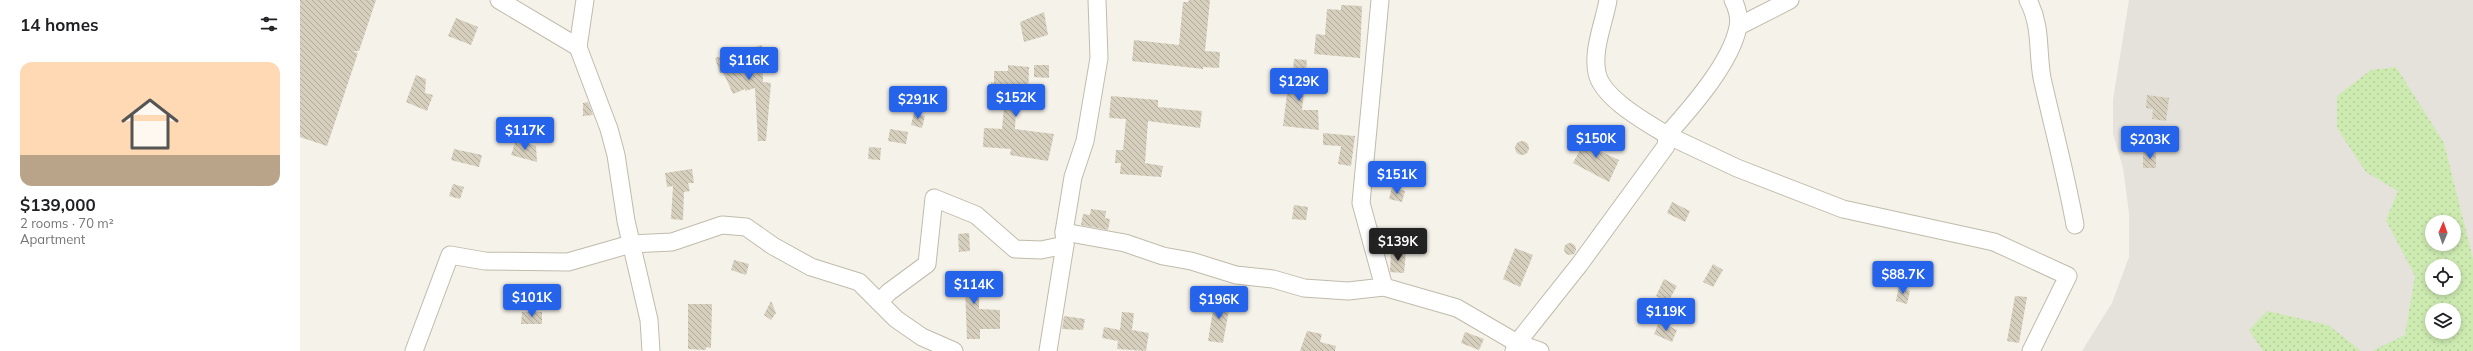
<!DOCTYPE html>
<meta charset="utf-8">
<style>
:root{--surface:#fff;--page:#f6f6f6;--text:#202124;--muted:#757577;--line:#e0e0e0;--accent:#2563eb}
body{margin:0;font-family:Mulish,sans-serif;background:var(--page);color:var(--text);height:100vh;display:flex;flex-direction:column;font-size:15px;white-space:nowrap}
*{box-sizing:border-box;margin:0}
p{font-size:13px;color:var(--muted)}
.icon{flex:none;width:22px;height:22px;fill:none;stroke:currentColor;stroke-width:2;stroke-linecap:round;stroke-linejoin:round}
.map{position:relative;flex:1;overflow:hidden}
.panel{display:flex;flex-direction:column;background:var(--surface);width:300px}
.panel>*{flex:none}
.needle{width:26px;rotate:2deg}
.controls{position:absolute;left:2125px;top:215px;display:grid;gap:8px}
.controls a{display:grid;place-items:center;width:36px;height:36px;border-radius:50%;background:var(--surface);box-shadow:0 2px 6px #0003;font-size:20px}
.price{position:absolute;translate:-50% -34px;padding:0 9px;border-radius:4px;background:var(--accent);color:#fff;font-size:13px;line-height:26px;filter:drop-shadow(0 1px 2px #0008)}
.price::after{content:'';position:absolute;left:50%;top:24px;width:12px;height:9px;margin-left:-6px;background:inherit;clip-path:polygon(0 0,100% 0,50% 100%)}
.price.active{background:#222;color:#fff}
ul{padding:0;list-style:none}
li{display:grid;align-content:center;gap:8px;height:212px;padding:0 20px}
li+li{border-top:1px solid var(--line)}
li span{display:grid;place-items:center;height:124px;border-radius:12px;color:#555}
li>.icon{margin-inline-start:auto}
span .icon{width:72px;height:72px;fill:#fffc;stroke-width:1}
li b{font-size:17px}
h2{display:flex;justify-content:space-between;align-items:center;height:48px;padding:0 20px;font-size:17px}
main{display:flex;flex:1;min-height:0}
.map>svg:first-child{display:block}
</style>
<main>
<section class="panel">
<h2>14 homes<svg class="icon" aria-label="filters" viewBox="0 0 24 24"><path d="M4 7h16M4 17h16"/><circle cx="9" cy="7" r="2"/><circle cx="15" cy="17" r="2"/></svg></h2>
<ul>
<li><span style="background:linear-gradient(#ffd9b3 75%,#b9a48a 0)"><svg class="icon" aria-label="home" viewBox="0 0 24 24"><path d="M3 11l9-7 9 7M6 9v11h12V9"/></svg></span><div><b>$139,000</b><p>2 rooms · 70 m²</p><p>Apartment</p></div></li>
</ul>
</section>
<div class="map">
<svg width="2173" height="351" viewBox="0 0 2173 351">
<defs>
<pattern id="grass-dots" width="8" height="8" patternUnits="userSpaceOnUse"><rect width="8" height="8" fill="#cdeab1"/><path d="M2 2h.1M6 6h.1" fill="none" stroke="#b2ca99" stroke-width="1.8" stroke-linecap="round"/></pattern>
<pattern id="building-back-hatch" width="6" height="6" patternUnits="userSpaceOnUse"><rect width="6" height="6" fill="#d7cfbe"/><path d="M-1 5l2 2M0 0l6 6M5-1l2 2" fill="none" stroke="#b0aa9b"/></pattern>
</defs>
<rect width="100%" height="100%" fill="#f5f2e9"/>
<path fill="#e5e1db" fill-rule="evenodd" d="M1829,0H2173V351H1782L1812,303L1829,257V213L1823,168L1813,134V100ZM2132,222H2154V244H2132ZM2132,266H2154V288H2132ZM2132,310H2154V332H2132Z"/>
<g fill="url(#grass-dots)" fill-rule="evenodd">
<path d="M2096,67L2144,143L2173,259V351H2072L2105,335L2115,276L2086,220L2098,191L2066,172L2037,128V96L2071,70ZM2132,222H2154V244H2132ZM2132,266H2154V288H2132ZM2132,310H2154V332H2132Z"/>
<polygon points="1967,311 2028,325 2061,351 1963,351 1949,330"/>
</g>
<g fill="url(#building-back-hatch)">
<polygon points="0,0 76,0 59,51 53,51 58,53 27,146 0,137"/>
<polygon points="889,0 910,0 905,51 920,52 919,68 903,67 903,69 832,61 834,40 879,45 883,2 888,2"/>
<polygon points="1041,5 1062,6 1060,58 1014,54 1016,34 1025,35 1027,9 1041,10"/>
<polygon points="744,12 748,35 724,42 720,22"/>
<polygon points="156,18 178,27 171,45 148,36"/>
<polygon points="462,45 463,82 471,83 466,141 458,141 455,88 445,91 445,89 433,94 423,72 420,73 415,58"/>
<polygon points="994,59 1007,60 1002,110 1018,110 1019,130 983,126 987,94 991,94"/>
<polygon points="708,65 729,67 728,102 722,102 722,108 716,108 715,129 754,134 748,161 710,155 711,149 683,147 684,128 702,129 705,96 690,95 691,82 694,83 694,71 708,71"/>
<polygon points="734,65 749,65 749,78 734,77"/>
<polygon points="116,75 126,79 125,93 133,95 127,111 106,102"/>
<polygon points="1847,95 1869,98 1866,121 1852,119 1853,109 1846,108"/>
<polygon points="811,96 858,100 858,107 902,111 900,128 848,121 845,163 863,166 861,177 820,174 821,163 815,163 816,150 823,150 826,119 809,118"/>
<polygon points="288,102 293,115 283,116 283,103"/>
<polygon points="614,113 625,116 622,128 611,125"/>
<polygon points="590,129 608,132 606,144 588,141"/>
<polygon points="1023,133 1055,136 1051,166 1038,164 1041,146 1023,145"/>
<polygon points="1289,134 1302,141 1297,150 1319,160 1309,182 1273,163"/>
<polygon points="216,140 236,146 237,162 211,155"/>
<circle cx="1222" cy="148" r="7"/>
<polygon points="569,147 581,148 580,160 568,159"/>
<polygon points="154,149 182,155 179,167 151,160"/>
<rect x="1843" y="152" width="13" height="16"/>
<polygon points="392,169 394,183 388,183 390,191 384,192 383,220 371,219 373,186 367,187 365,173"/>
<polygon points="153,184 164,187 160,199 149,196"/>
<polygon points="1092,187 1105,191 1102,202 1089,199"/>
<polygon points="1372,202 1390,211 1385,222 1367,213"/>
<polygon points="994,205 1008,207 1006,220 992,219"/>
<polygon points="791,209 806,211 805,218 810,219 808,230 781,225 783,214 790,215"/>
<polygon points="669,233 670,251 659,252 658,234"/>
<circle cx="1270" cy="249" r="6"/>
<polygon points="1215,248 1233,255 1220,287 1203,279"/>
<polygon points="1091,251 1106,252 1104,273 1090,272"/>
<polygon points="434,260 449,264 446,275 431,270"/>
<polygon points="1413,264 1423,270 1413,287 1403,282"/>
<polygon points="676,271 679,286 679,309 700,310 700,329 680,329 680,339 667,339 665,289 648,291 645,277"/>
<polygon points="1364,279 1377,286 1368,302 1356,296"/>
<polygon points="1599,286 1610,291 1607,304 1596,301"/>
<polygon points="1715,296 1727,297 1719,343 1707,341"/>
<polygon points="915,297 927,299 926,303 930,304 923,343 908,341"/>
<polygon points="471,301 476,313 471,320 464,315"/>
<polygon points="388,304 412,304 411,348 406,347 406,350 388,349"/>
<polygon points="222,312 242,312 242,324 221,324"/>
<polygon points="822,312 834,313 832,330 849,333 846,351 817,349 818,341 802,338 804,327 820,330"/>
<polygon points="764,316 785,319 783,330 762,329"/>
<polygon points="1359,322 1377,330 1372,342 1354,334"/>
<polygon points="1007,331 1022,334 1020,342 1036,346 1035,351 1000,351"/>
<polygon points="1165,332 1184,339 1179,350 1161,343"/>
</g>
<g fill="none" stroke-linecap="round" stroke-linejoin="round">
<g stroke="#c1bbab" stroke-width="19">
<g id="minor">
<polyline points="199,0 278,47"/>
<polyline points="285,0 278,47 309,129 316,155 326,221 349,320 351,351"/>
<polyline points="1080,0 1061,203 1084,287"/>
<path d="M1433,0C1437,7 1440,19 1438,27C1431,63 1391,108 1367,135L1437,168L1543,209L1694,242L1768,276L1731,351"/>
<path d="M1728,0C1742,27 1737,50 1742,78C1753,127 1766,175 1775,225"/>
<polyline points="1439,26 1490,0"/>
<polyline points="764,232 825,243 863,256 891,261 936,275 973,279 1004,288 1048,291 1084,287 1157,308 1217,343 1240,351"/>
<polyline points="579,302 589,292 627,264 634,198 676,215 715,249 741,250 765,245"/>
<polyline points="114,351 150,255 185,261 268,262 331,244 372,242 422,225 446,227 473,246 511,267 559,282 596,319 622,337 654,351"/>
<polyline points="748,351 765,245 764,232 773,177 785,141 799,58 797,0"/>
<path d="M1214,351L1217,343L1279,265L1366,146L1367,135C1346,122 1302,98 1297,73C1292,50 1304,23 1308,0"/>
</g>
</g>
<use href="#minor" stroke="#fff" stroke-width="17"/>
</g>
</svg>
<div class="controls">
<a><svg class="needle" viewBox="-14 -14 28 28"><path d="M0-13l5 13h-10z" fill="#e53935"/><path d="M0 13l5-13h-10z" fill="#757577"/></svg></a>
<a><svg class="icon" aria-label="locate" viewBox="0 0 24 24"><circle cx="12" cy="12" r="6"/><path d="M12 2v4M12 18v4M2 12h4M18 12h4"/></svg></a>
<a><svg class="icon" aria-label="layers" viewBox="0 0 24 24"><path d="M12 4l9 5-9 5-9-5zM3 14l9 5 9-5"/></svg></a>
</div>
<b class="price" style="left:449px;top:81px">$116K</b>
<b class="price" style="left:999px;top:102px">$129K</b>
<b class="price" style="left:716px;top:118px">$152K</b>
<b class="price" style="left:618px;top:120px">$291K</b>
<b class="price" style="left:225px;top:151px">$117K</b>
<b class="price" style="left:1296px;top:159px">$150K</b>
<b class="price" style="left:1850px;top:160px">$203K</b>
<b class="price" style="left:1097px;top:195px">$151K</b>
<b class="price active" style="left:1098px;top:262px">$139K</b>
<b class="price" style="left:1603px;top:295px">$88.7K</b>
<b class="price" style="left:674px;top:305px">$114K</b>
<b class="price" style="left:232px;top:318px">$101K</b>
<b class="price" style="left:919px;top:320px">$196K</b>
<b class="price" style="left:1366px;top:332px">$119K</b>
</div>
</main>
